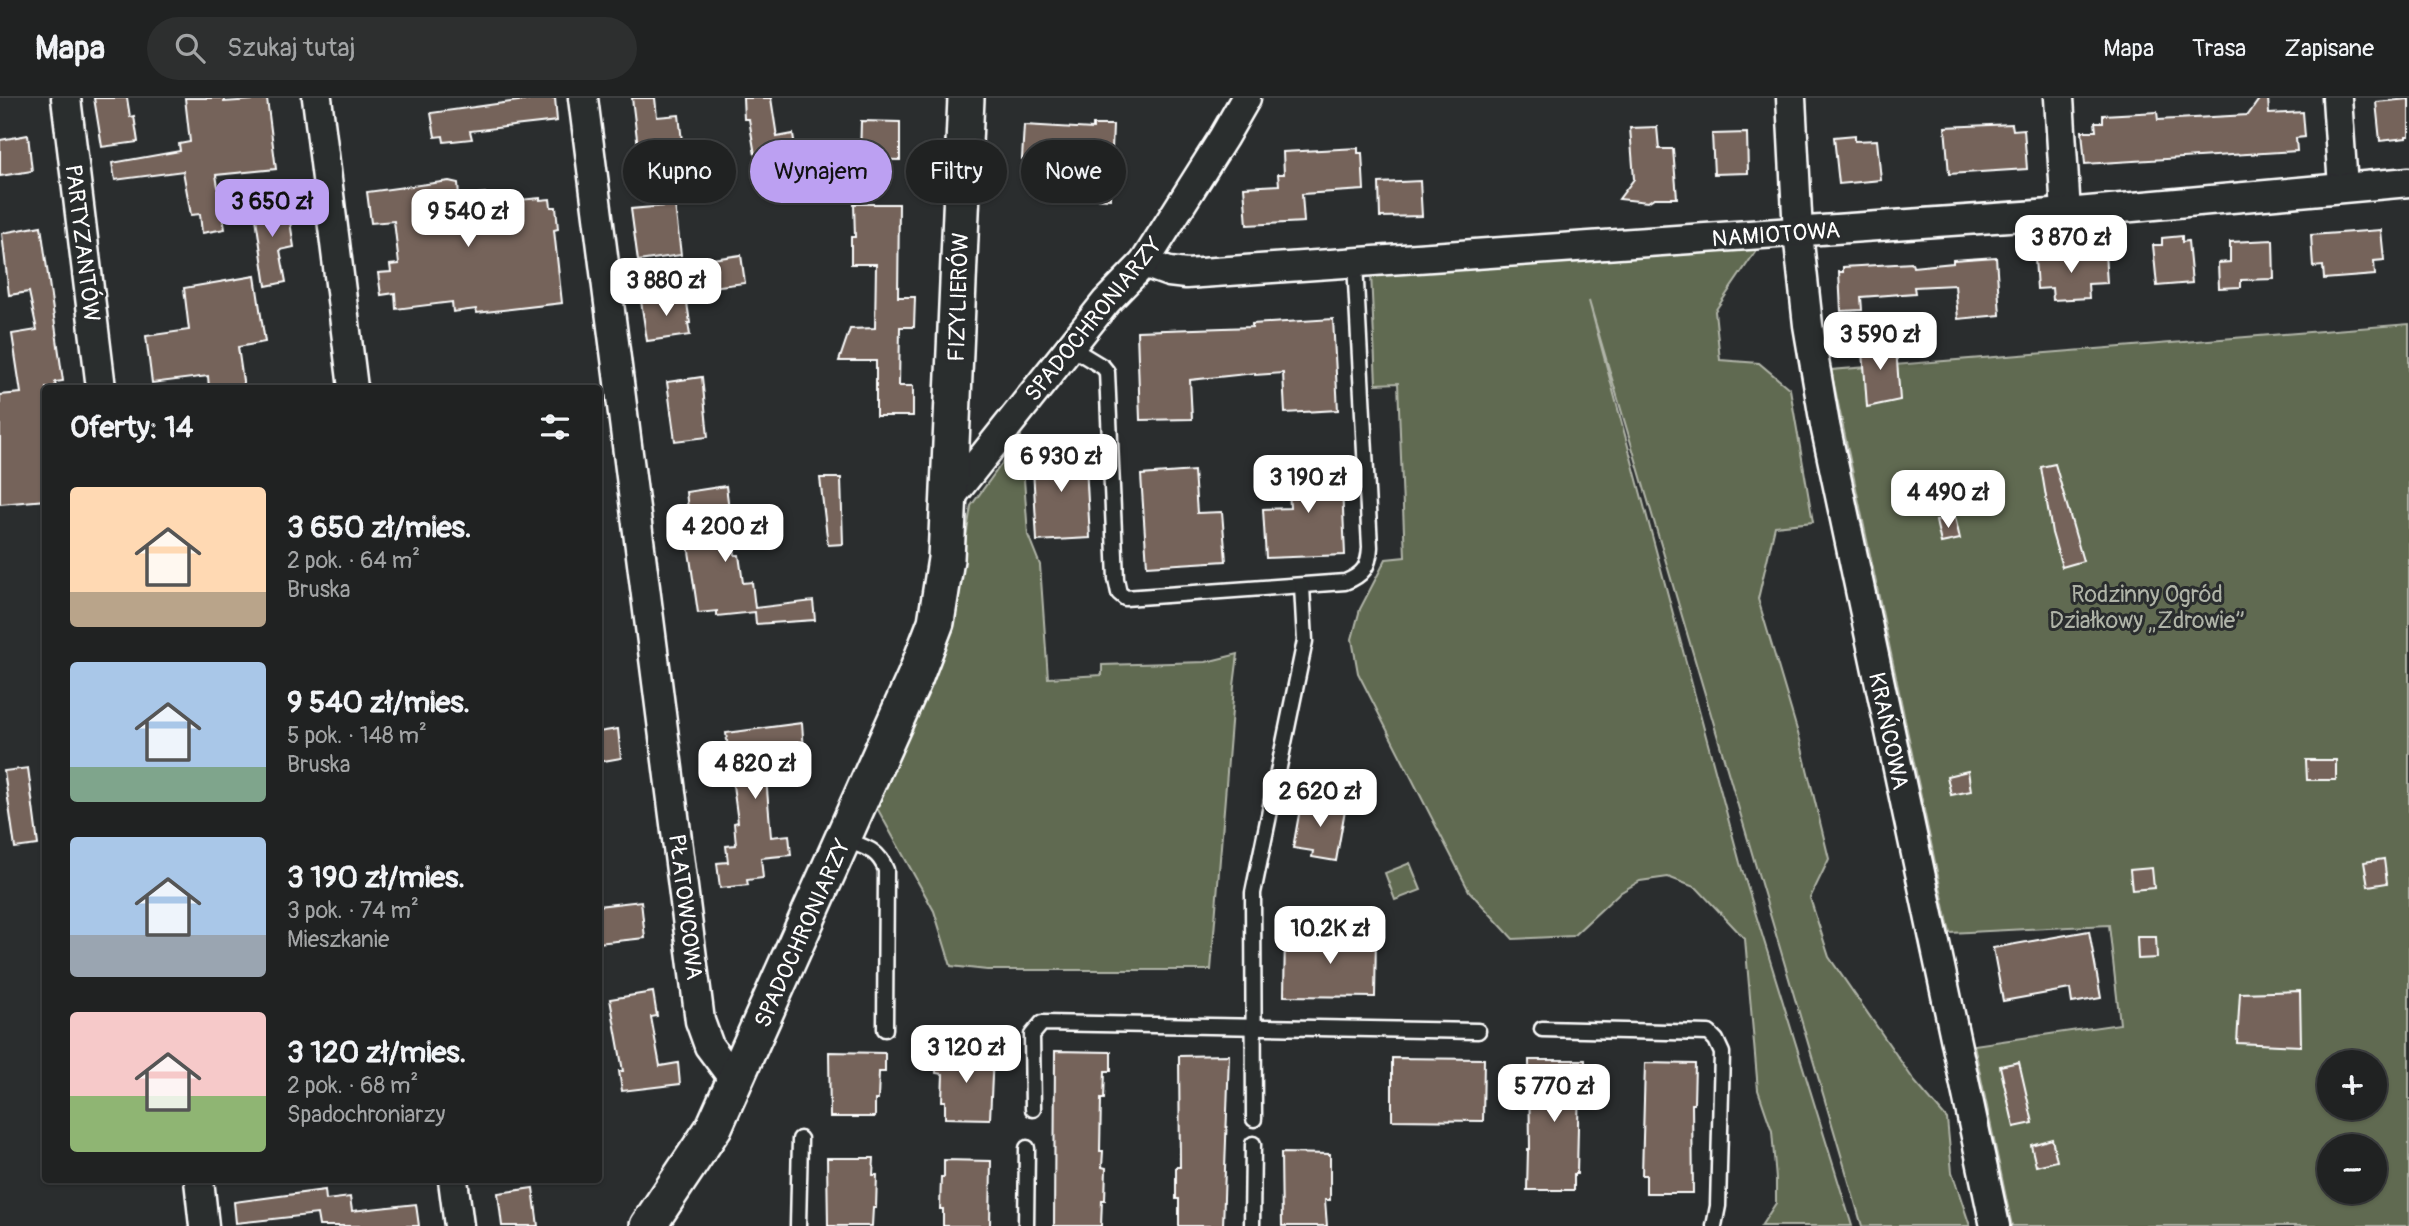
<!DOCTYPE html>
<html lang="pl">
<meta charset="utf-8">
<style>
:root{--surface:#202222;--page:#2d2f2f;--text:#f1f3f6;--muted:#a2a4a5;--line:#3d3f40;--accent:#bca0f2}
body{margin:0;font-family:Pangolin,sans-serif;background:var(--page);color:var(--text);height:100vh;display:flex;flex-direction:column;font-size:26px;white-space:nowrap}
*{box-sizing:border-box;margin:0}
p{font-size:23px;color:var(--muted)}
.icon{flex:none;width:38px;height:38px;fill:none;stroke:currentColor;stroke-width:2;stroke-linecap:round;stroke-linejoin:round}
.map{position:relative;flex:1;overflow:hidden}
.drawer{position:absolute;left:42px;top:287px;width:560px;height:798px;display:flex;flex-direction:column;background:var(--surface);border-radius:7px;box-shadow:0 2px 5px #0004,0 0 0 2px var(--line)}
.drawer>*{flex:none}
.top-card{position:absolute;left:623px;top:42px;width:665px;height:63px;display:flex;gap:14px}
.buttons{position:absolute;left:2317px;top:952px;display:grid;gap:14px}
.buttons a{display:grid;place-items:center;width:70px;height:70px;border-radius:50%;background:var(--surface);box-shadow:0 2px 5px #0004,0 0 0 2px var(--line);font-size:35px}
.price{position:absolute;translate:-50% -60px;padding:0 16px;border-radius:14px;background:#fff;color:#222;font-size:23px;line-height:46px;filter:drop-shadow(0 2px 4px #0008)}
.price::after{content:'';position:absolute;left:50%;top:42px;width:21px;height:16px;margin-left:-10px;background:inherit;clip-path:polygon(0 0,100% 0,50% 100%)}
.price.selected{background:var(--accent);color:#111}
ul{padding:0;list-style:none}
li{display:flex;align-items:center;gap:21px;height:175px;padding:0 28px}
li span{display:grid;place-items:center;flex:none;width:196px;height:140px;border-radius:7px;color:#555}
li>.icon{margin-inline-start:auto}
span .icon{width:84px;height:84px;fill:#fffc;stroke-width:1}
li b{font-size:30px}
h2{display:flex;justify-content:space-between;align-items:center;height:84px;padding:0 28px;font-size:30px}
.pill{padding:0 24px;border-radius:32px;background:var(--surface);box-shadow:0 2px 5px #0004,0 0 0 2px var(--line);font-size:24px;line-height:63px}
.pill.selected{background:var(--accent);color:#111}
header{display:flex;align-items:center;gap:42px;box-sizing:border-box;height:98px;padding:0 35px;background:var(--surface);border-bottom:2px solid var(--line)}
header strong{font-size:33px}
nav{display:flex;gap:38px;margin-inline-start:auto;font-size:24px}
.search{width:490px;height:63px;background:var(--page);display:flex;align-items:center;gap:18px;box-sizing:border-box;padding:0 24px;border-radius:38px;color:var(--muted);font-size:26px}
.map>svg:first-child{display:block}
</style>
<header>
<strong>Mapa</strong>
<div class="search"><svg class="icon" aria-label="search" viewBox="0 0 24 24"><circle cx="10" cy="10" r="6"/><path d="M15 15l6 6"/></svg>Szukaj tutaj</div>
<nav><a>Mapa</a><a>Trasa</a><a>Zapisane</a></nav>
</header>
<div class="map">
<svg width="2409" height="1128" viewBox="0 0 2409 1128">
<rect width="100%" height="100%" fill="#2a2d2e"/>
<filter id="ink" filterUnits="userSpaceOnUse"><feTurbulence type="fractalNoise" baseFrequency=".0143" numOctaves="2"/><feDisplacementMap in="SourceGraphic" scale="14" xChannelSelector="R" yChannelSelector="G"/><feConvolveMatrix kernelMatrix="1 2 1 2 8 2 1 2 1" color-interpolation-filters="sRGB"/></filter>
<g filter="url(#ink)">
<g fill="#616a51" stroke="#b0b4a8" stroke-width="2" fill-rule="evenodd">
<polygon points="1760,147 1715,213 1720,262 1759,265 1790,291 1813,424 1775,428 1758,501 1800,642 1829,761 1810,800 1829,859 1915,984 1947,1021 1952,1074 1970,1128 1862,1128 1589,203 1740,765 1852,1128 1761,1128 1776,1105 1776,1082 1772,1033 1758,992 1745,841 1697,790 1668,779 1640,783 1618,796 1573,838 1513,841 1469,793 1358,575 1352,541 1360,511 1386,461 1405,459 1398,285 1376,286 1371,175 1578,164"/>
<path d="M2409,226V1128H2012L1974,947L2120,926L2109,827L1950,835L1831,272ZM2329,964H2375V1010H2329ZM2329,1048H2375V1094H2329Z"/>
<polygon points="1021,339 1028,437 1040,467 1048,580 1102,577 1102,567 1206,564 1238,556 1234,588 1211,872 987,872 951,868 934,813 877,710 952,527 971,408"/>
<polygon points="1410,765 1421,792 1395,802 1385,775"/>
</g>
<g fill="#74645a" stroke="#fff" stroke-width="2">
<polygon points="94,0 127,0 130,19 134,18 138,44 102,49"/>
<polygon points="185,0 224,0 224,4 267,1 276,71 216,77 225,131 202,135 200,116 191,117 183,73 115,82 112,65 180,53 179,46 190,44"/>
<polygon points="540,0 555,0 557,23 470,33 472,41 444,44 443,38 435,39 431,15"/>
<polygon points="632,0 655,0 657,19 679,17 683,52 639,57"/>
<polygon points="743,0 771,0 777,39 793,36 797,62 757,69 749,21 744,21"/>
<polygon points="2260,0 2268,0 2269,16 2303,14 2305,39 2296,40 2297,53 2085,66 2082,33 2096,33 2095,24 2103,24 2103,17 2157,14 2158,22 2248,17"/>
<polygon points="2409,1 2409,38 2406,38 2406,40 2380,43 2376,4"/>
<polygon points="861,23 900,24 900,62 860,61"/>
<polygon points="2012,26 2013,32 2024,31 2027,71 1949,76 1945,29"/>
<polygon points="1024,27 1093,31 1093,27 1113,27 1110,101 1069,99 1070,87 1064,87 1065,63 1022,61"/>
<polygon points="1657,29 1659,51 1673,51 1677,100 1654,100 1648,104 1619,101 1634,81 1630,30"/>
<polygon points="1747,35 1748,75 1714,76 1712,36"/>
<polygon points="28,37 32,73 0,78 0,42"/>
<polygon points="1855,37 1855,43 1877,42 1881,82 1839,86 1834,39"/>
<polygon points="1358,50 1358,55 1362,55 1364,92 1302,96 1304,124 1247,127 1244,89 1279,87 1278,76 1284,76 1283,54"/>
<polygon points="449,83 458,85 459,98 485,95 486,105 540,100 540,102 550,101 551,109 556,109 558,131 554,132 562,205 477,215 476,211 453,214 452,204 396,211 395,195 381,197 378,175 391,174 390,167 399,166 394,123 371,125 367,94"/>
<polygon points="1420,83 1422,118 1380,119 1379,85"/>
<polygon points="270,97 274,119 289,117 294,149 280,152 286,184 266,188 253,100"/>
<polygon points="854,106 899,106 898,199 915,199 914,229 900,229 899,288 913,288 913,318 876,318 876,263 839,263 850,231 875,230 876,166 851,166 851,139 855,139"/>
<polygon points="675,107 681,157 638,163 631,111"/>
<polygon points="41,128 63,283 55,284 56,290 46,290 46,402 0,406 0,297 21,295 12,236 37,232 29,194 9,197 2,135"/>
<polygon points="2381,132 2384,162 2374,163 2375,177 2324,181 2323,168 2313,169 2311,137"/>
<polygon points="2182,138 2182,144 2188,143 2192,185 2157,188 2153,147 2162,147 2162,140"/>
<polygon points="2273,142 2274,181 2241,182 2241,189 2219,190 2218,165 2230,164 2230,144"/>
<polygon points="2105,155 2107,185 2088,186 2089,200 2053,202 2052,190 2037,191 2035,160"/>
<polygon points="741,157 745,185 695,191 691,164"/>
<polygon points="1996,159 2000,217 1958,221 1955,187 1914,189 1915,195 1861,199 1862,212 1841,213 1839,174 1843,174 1843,169 1912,165 1913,169 1953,165 1953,162"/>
<polygon points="255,178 265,244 238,249 244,290 209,290 208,278 152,285 146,238 189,232 184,190"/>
<polygon points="686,198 690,225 688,225 690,237 647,243 641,203"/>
<polygon points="1333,221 1338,312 1285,315 1283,275 1255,277 1255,275 1190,282 1192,321 1140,322 1137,233 1252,229 1252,226"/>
<polygon points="1882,238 1883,250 1896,250 1900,302 1867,309 1862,239"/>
<polygon points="702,279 708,339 675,343 667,284"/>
<polygon points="1085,349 1090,440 1037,443 1032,352"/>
<polygon points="1341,366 1345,457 1266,460 1263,411 1290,410 1288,369"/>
<polygon points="2055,366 2083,463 2062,469 2052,435 2041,369"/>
<polygon points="1194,373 1197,415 1222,414 1226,463 1147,468 1141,377"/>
<polygon points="820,380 841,380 843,446 828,447"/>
<polygon points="726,388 735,457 739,457 743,485 752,484 755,510 813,503 815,522 756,526 755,514 717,518 717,513 698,515 683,412 688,411 686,394"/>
<polygon points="1955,419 1960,441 1941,445 1936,423"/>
<polygon points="802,625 804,653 764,656 771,739 789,737 791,757 761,760 763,780 747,782 748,787 720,790 717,765 728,764 726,748 736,747 734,725 738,724 726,635"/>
<polygon points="618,631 621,660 598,664 598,634"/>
<polygon points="2306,662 2336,662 2336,682 2307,682"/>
<polygon points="28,670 38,747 15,750 4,673"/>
<polygon points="1968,673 1971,693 1951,697 1947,678"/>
<polygon points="1324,702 1346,706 1336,763 1312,759 1313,753 1293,750 1301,705 1322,708"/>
<polygon points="2384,761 2387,785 2368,788 2364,764"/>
<polygon points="2152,770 2154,790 2132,792 2130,772"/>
<polygon points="641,803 645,840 598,845 598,808"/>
<polygon points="2089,833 2101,900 2072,905 2070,891 2003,903 1993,850"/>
<polygon points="1285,836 1376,837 1375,899 1284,898"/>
<polygon points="2137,839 2156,839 2157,860 2138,861"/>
<polygon points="2300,893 2301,948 2237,945 2240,895"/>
<polygon points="653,894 657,918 651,919 660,968 678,965 680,986 622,993 619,973 623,973 610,901"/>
<polygon points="1055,953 1111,954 1111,973 1105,973 1104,1001 1101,1001 1100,1053 1103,1053 1102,1069 1106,1070 1105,1102 1102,1102 1101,1128 1054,1128"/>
<polygon points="829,954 885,955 885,974 879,974 878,1002 875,1002 875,1019 830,1019"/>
<polygon points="937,956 993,957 990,1021 945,1020 945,1003 942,1003 943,976 936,975"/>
<polygon points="1229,957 1223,1128 1179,1128 1179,1101 1176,1101 1176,1069 1180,1069 1179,958"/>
<polygon points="1392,960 1484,961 1483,1023 1392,1022"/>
<polygon points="1529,962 1585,962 1585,982 1579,982 1577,1076 1574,1076 1574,1092 1527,1092 1528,1051 1530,1051"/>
<polygon points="2019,964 2033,1025 2014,1029 2000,968"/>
<polygon points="1645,965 1695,966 1694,1006 1692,1006 1693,1095 1646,1095 1646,1077 1642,1077"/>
<polygon points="2052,1041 2057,1063 2036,1068 2031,1047"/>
<polygon points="1281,1055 1330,1056 1330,1102 1325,1102 1327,1128 1282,1128"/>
<polygon points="827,1060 874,1060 873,1077 877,1077 876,1110 873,1110 872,1128 828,1128"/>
<polygon points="944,1062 991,1063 990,1128 943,1128 943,1111 940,1111 941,1079 944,1079"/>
<polygon points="533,1090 538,1128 502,1128 498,1095"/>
<polygon points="325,1092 326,1102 350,1099 352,1113 416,1106 419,1128 319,1128 317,1116 236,1125 234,1104"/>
</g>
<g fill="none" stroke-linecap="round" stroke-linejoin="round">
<g stroke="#fff" stroke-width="19">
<g id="service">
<path d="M1070,249L1103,269L1107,274L1116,481L1119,495L1125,500L1345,484C1363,477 1369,469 1370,449L1355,165"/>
<path d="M843,741C863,749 878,750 886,772L885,931"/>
<polyline points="1542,931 1709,935 1716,942 1722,955 1718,1108 1714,1128"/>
<polyline points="1033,1011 1032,937 1042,925 1478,933"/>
<polyline points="1254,1021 1253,795 1305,543 1302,488"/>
<polyline points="798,1128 800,1041"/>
<polyline points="1026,1128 1027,1050"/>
<polyline points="1252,1128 1253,1046"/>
</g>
</g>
<g stroke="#fff" stroke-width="33">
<g id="minor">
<polyline points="66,0 101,290"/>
<polyline points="317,0 353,290"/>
<polyline points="583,0 700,923 709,948 735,983"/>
<polyline points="1791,0 1798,135 1808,227 1825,327 1995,1128"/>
<polyline points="2059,0 2066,115"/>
<polyline points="2337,0 2343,89"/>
<polyline points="1144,165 1169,174 1186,176 2066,115 2409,84"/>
<polyline points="951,399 1106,204 1144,165 1223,40 1246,0"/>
<polyline points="199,1082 204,1128"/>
<polyline points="453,1082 459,1128"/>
</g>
</g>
<g stroke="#fff" stroke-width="40">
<polyline id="tertiary" points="648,1128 714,1029 915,579 936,524 946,461 966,0"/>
</g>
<use href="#service" stroke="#2a2d2e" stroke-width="14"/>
<use href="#minor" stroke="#2a2d2e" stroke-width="28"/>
<use href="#tertiary" stroke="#2a2d2e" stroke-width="35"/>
</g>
</g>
<g text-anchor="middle" stroke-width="6" stroke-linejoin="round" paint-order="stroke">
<g font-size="23" fill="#fff" stroke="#2a2d2e">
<text transform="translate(1776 136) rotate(-4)" y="8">NAMIOTOWA</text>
<text transform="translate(83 145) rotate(83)" y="8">PARTYZANTÓW</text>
<text transform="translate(958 199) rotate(-88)" y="8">FIZYLIERÓW</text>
<text transform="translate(1093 221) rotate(-51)" y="8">SPADOCHRONIARZY</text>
<text transform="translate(1889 633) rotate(78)" y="8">KRAŃCOWA</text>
<text transform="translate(686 809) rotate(83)" y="8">PŁATOWCOWA</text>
<text transform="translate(802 835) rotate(-66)" y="8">SPADOCHRONIARZY</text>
</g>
<g font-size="23" fill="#b0b4a8" stroke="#2a2d2e">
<text x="2147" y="504">Rodzinny Ogród<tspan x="2147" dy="26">Działkowy „Zdrowie”</tspan></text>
</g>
</g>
</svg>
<div class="buttons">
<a>+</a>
<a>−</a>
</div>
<b class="price selected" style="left:272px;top:141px">3 650 zł</b>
<b class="price" style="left:468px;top:151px">9 540 zł</b>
<b class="price" style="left:2071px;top:177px">3 870 zł</b>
<b class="price" style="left:666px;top:220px">3 880 zł</b>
<b class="price" style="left:1880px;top:274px">3 590 zł</b>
<b class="price" style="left:1061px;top:396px">6 930 zł</b>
<b class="price" style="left:1308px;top:417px">3 190 zł</b>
<b class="price" style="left:1948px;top:432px">4 490 zł</b>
<b class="price" style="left:725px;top:466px">4 200 zł</b>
<b class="price" style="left:755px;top:703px">4 820 zł</b>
<b class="price" style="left:1320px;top:731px">2 620 zł</b>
<b class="price" style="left:1330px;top:868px">10.2K zł</b>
<b class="price" style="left:966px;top:987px">3 120 zł</b>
<b class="price" style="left:1554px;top:1026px">5 770 zł</b>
<div class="top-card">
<a class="pill">Kupno</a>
<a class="pill selected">Wynajem</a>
<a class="pill">Filtry</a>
<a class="pill">Nowe</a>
</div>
<section class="drawer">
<h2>Oferty: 14<svg class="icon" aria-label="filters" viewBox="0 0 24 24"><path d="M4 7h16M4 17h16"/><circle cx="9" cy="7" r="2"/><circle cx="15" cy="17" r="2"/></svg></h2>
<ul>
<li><span style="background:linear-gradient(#ffd9b3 75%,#b9a48a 0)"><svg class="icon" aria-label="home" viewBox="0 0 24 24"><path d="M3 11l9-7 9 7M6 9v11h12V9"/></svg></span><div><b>3 650 zł/mies.</b><p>2 pok. · 64 m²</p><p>Bruska</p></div></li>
<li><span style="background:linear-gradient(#a9c7e8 75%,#7fa58c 0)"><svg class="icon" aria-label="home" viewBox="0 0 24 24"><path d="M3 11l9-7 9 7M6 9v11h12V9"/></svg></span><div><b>9 540 zł/mies.</b><p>5 pok. · 148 m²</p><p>Bruska</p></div></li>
<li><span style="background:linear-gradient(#a9c7e8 70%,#9aa5b1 0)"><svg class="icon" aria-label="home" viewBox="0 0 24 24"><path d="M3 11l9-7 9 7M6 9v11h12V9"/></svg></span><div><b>3 190 zł/mies.</b><p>3 pok. · 74 m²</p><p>Mieszkanie</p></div></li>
<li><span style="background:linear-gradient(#f6c9c9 60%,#8fb573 0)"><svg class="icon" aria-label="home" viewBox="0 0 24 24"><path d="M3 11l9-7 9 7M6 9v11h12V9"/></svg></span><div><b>3 120 zł/mies.</b><p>2 pok. · 68 m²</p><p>Spadochroniarzy</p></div></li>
</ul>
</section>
</div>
